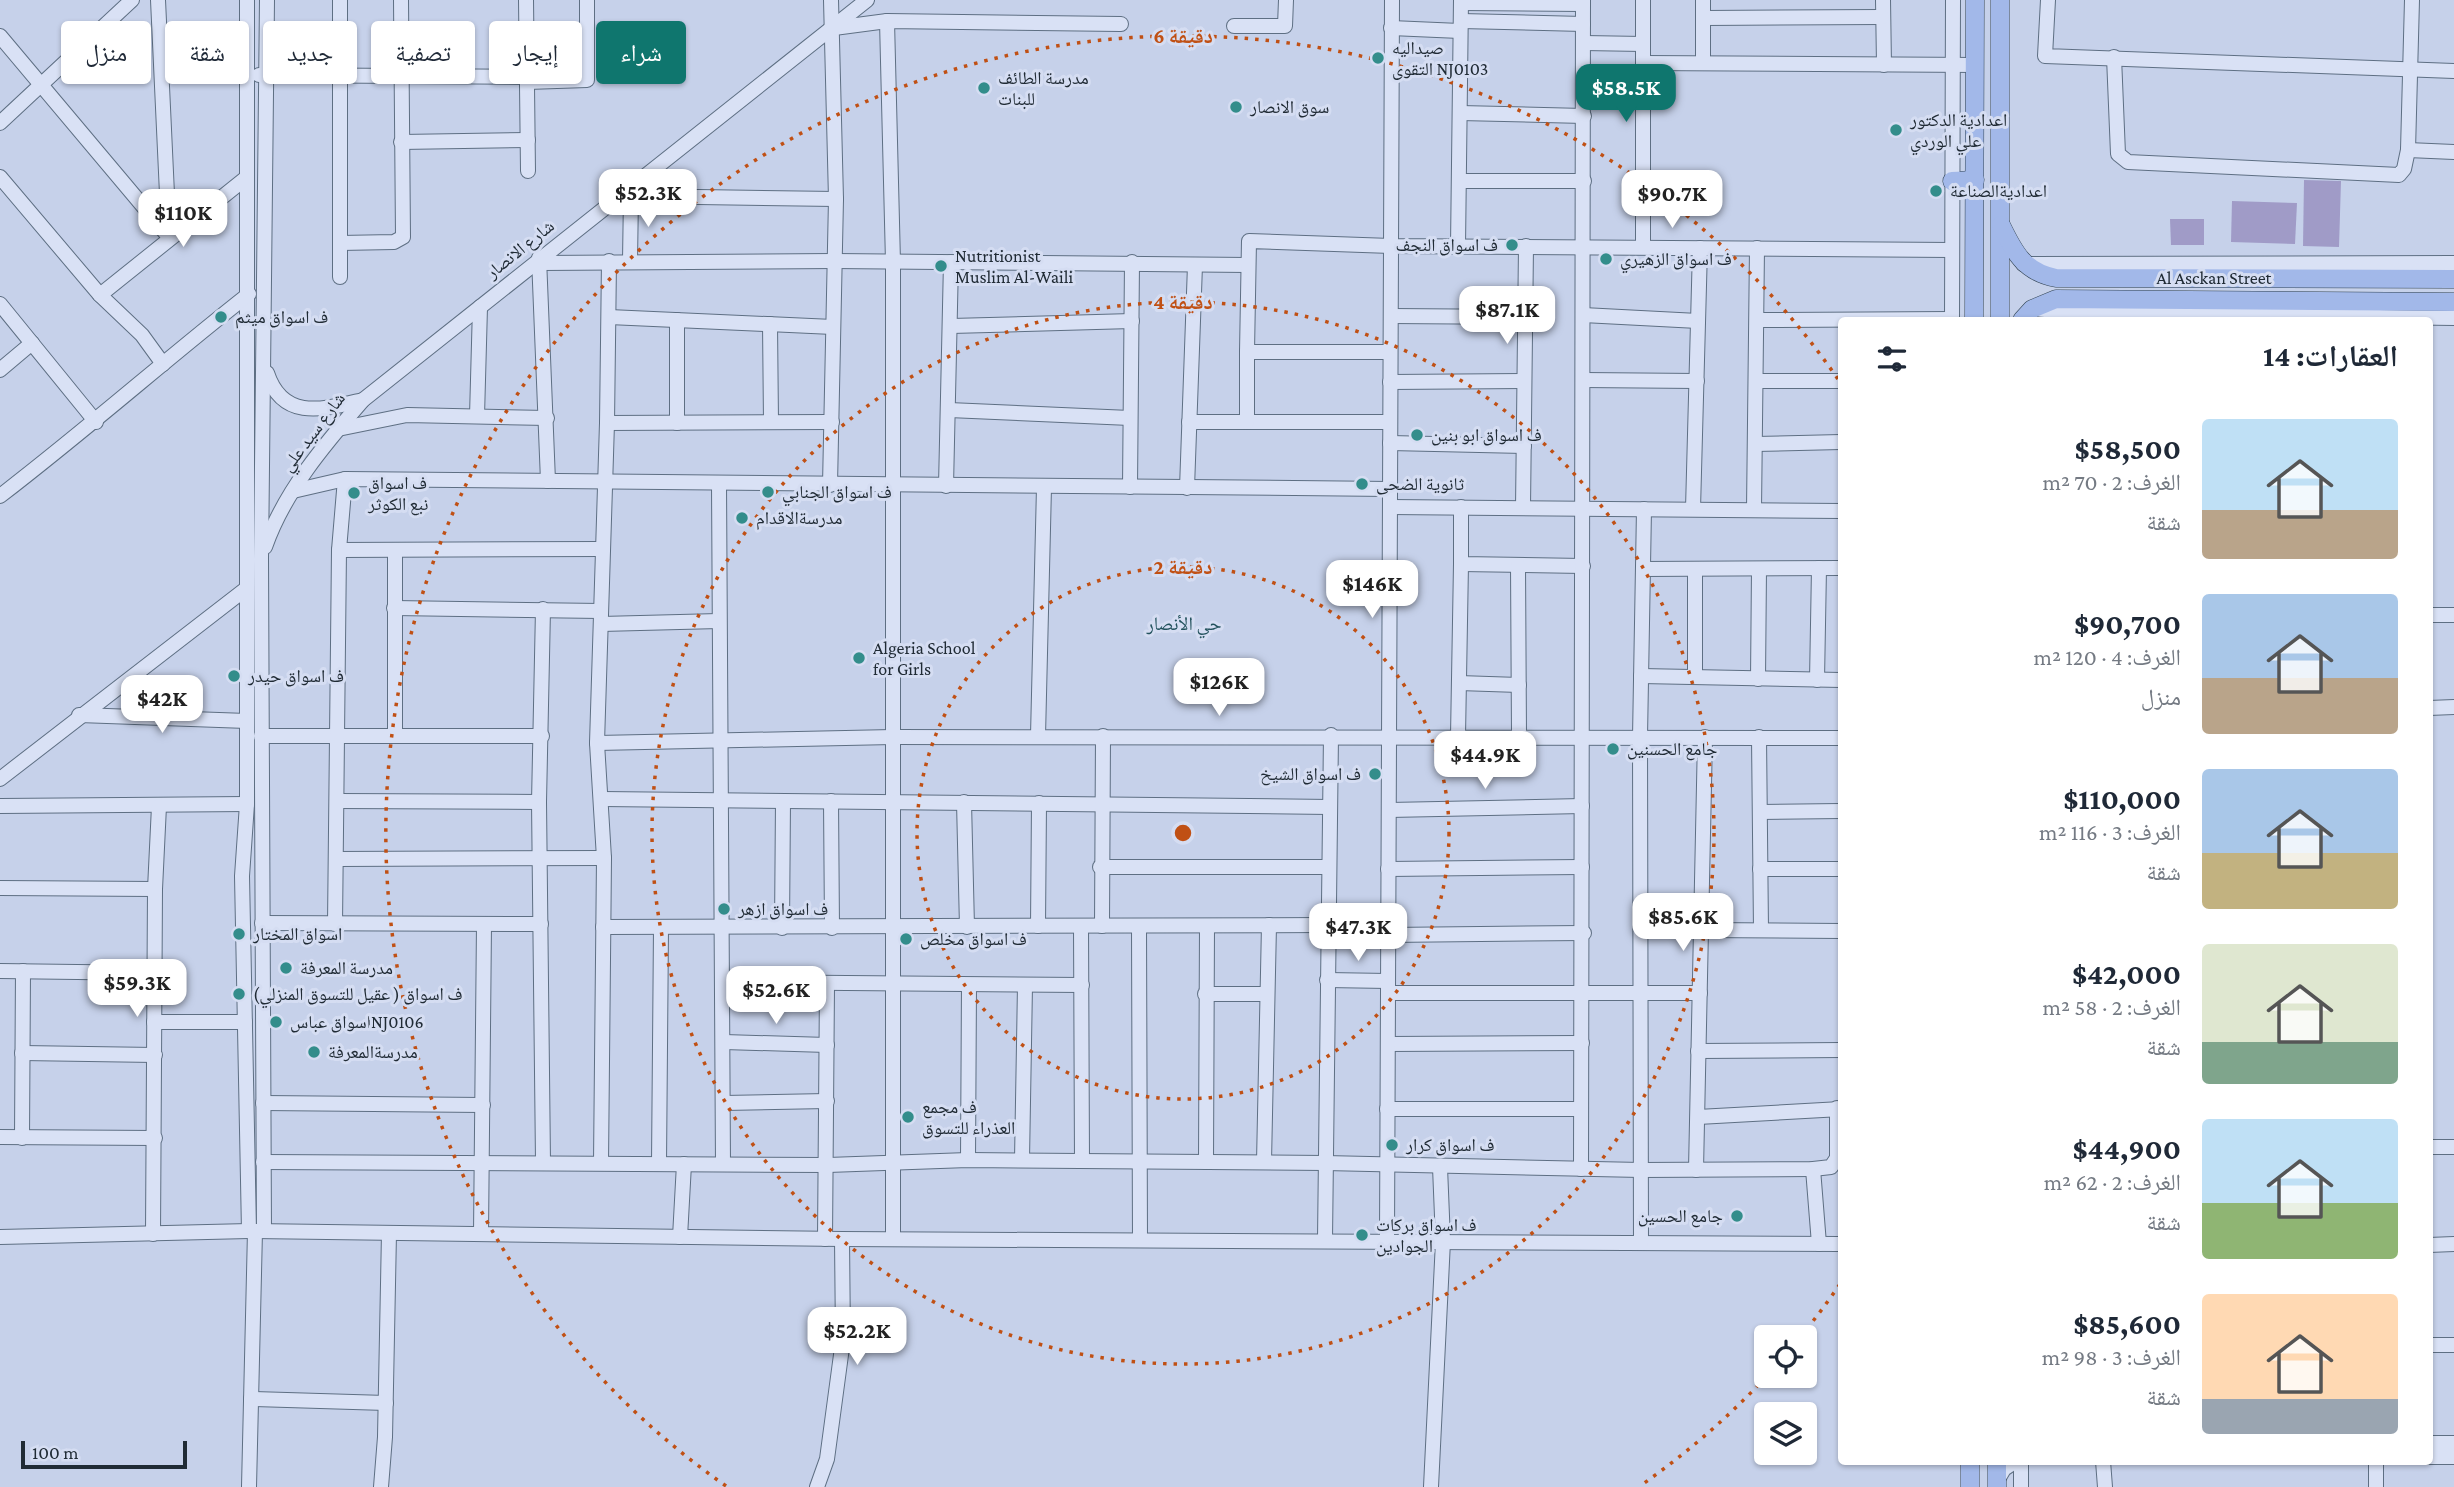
<!DOCTYPE html>
<html lang="ar">
<meta charset="utf-8">
<style>
:root{--surface:#fff;--page:#f6f6f7;--text:#1f2937;--muted:#747a83;--accent:#0f766e}
body{margin:0;font-family:"Crimson Pro","Noto Naskh Arabic",serif;background:var(--page);color:var(--text);direction:rtl;height:100vh;display:flex;flex-direction:column;font-size:26px;white-space:nowrap}
*{box-sizing:border-box;margin:0}
p{font-size:23px;color:var(--muted)}
.icon{flex:none;width:38px;height:38px;fill:none;stroke:currentColor;stroke-width:2;stroke-linecap:round;stroke-linejoin:round}
.map{position:relative;flex:1;overflow:hidden;direction:ltr}
.side{position:absolute;left:1838px;top:317px;width:595px;height:1148px;display:flex;flex-direction:column;background:var(--surface);border-radius:7px;box-shadow:0 2px 5px #0004;direction:rtl}
.side>*{flex:none}
.top-card{position:absolute;left:21px;top:21px;width:665px;height:63px;direction:rtl;display:flex;gap:14px}
.buttons{position:absolute;left:1754px;top:1325px;display:grid;gap:14px}
.buttons a{display:grid;place-items:center;width:63px;height:63px;border-radius:7px;background:var(--surface);box-shadow:0 2px 5px #0004;font-size:35px}
.scale{position:absolute;left:21px;bottom:18px;width:166px;box-sizing:border-box;padding-left:7px;border:4px solid #202b35;border-top:0;font-size:19px;line-height:24px;white-space:nowrap;color:#202b35;-webkit-text-stroke:5px #d5ddf2;paint-order:stroke}
.price{position:absolute;translate:-50% -60px;padding:0 16px;border-radius:14px;background:#fff;color:#222;font-size:23px;line-height:46px;filter:drop-shadow(0 2px 4px #0008)}
.price::after{content:'';position:absolute;left:50%;top:42px;width:21px;height:16px;margin-left:-10px;background:inherit;clip-path:polygon(0 0,100% 0,50% 100%)}
.price.active{background:var(--accent);color:#fff}
ul{padding:0;list-style:none}
li{display:flex;align-items:center;gap:21px;height:175px;padding:0 35px}
li span{display:grid;place-items:center;flex:none;width:196px;height:140px;border-radius:7px;color:#555}
li>.icon{margin-inline-start:auto}
span .icon{width:84px;height:84px;fill:#fffc;stroke-width:1}
li b{font-size:30px}
h2{display:flex;justify-content:space-between;align-items:center;height:84px;padding:0 35px;font-size:30px}
.pill{padding:0 24px;border-radius:7px;background:var(--surface);box-shadow:0 2px 5px #0004;font-size:24px;line-height:63px}
.pill.active{background:var(--accent);color:#fff}
.map>svg:first-child{display:block}
</style>
<div class="map">
<svg width="2454" height="1487" viewBox="0 0 2454 1487">
<rect width="100%" height="100%" fill="#c6d1ea"/>
<g fill="#a09bc7">
<polygon points="2304,180 2341,181 2339,247 2303,246"/>
<polygon points="2232,201 2297,203 2295,244 2231,242"/>
<polygon points="2170,219 2204,219 2204,245 2171,245"/>
</g>
<g fill="none" stroke-linecap="round" stroke-linejoin="round">
<g stroke="#5e6f83" stroke-width="16">
<g id="minor">
<polyline points="247,0 247,804 242,876 249,1231"/>
<polyline points="526,0 528,171"/>
<polyline points="1703,0 1703,62"/>
<polyline points="1883,0 1884,65"/>
<polyline points="2048,0 2045,56 2454,71"/>
<polyline points="1461,3 1583,4"/>
<polyline points="1704,18 1882,17"/>
<polyline points="887,21 893,262 893,1238"/>
<polyline points="1461,21 1583,24"/>
<polyline points="1234,26 1285,26 1286,0"/>
<polyline points="834,28 887,21 1121,24"/>
<polyline points="1391,28 1460,31"/>
<polyline points="0,36 169,237 158,0"/>
<polyline points="1584,43 1643,44"/>
<polyline points="2114,57 2118,154 2128,162 2399,175 2404,169 2408,150 2412,0"/>
<polyline points="1643,63 1976,65"/>
<polyline points="259,75 527,77"/>
<polyline points="527,82 587,80 587,0"/>
<polyline points="1460,113 1584,116"/>
<polyline points="0,123 132,0"/>
<polyline points="401,142 528,140"/>
<polyline points="2408,150 2454,152"/>
<polyline points="0,177 100,295 142,335 163,364"/>
<polyline points="1460,181 1584,181"/>
<polyline points="625,190 631,196 836,199"/>
<polyline points="340,243 394,242 403,237 401,0"/>
<polyline points="1458,246 1461,0"/>
<polyline points="1643,247 1643,0"/>
<polyline points="539,258 548,481"/>
<polyline points="630,261 631,196"/>
<polyline points="541,263 835,261 1248,265"/>
<polyline points="2023,264 2454,263"/>
<polyline points="340,277 340,0"/>
<polyline points="100,295 246,178"/>
<polyline points="0,304 96,422"/>
<polyline points="2032,309 2082,313 2454,318"/>
<polyline points="1583,315 1698,321"/>
<polyline points="1391,316 1525,317"/>
<polyline points="609,317 833,327"/>
<polyline points="1757,320 1952,319"/>
<polyline points="1952,320 1953,0"/>
<polyline points="770,324 771,422"/>
<polyline points="951,326 1132,321"/>
<polyline points="1247,352 1249,241 1391,246 1952,250"/>
<polyline points="0,370 32,343"/>
<path d="M267,373C283,422 324,409 363,400"/>
<polyline points="1583,380 1697,381"/>
<polyline points="1756,381 1841,381"/>
<polyline points="1390,382 1524,381"/>
<polyline points="949,410 1130,418"/>
<polyline points="477,416 480,307"/>
<polyline points="1189,422 1390,422"/>
<polyline points="1247,422 1247,352 1390,352"/>
<polyline points="607,423 832,422"/>
<polyline points="677,423 677,320"/>
<polyline points="338,429 407,415 547,418"/>
<polyline points="1390,443 1524,446"/>
<polyline points="1755,444 1841,442"/>
<polyline points="719,484 723,1164"/>
<polyline points="830,485 836,199 831,0"/>
<polyline points="946,486 951,262"/>
<polyline points="1130,487 1132,262"/>
<polyline points="1187,488 1195,265"/>
<polyline points="293,491 345,479 1390,489"/>
<path d="M0,496C85,431 165,360 249,294"/>
<polyline points="1390,507 1841,511"/>
<polyline points="1461,507 1461,564 1583,566"/>
<polyline points="1523,508 1526,246"/>
<polyline points="1693,509 1700,248"/>
<polyline points="1754,510 1757,248"/>
<path d="M265,547C284,492 325,444 363,400L867,0"/>
<polyline points="339,550 603,549"/>
<polyline points="1518,565 1519,736"/>
<polyline points="1643,569 1841,568"/>
<polyline points="394,608 601,611"/>
<polyline points="543,609 539,802 543,1162"/>
<polyline points="2429,615 2454,615"/>
<polyline points="601,624 719,621"/>
<polyline points="1641,676 1841,680"/>
<polyline points="1695,677 1695,569"/>
<polyline points="1758,679 1759,569"/>
<polyline points="1817,680 1819,568"/>
<polyline points="1459,683 1519,685"/>
<polyline points="2429,708 2454,707"/>
<polyline points="79,715 247,721"/>
<polyline points="261,736 542,736"/>
<polyline points="395,736 395,550"/>
<polyline points="1038,736 1044,487"/>
<polyline points="1458,736 1461,564"/>
<polyline points="1759,737 1761,930"/>
<polyline points="597,743 893,737 1841,738"/>
<polyline points="0,779 247,588"/>
<polyline points="602,799 1330,807"/>
<polyline points="338,801 539,802"/>
<polyline points="831,801 832,928"/>
<polyline points="964,802 967,927"/>
<polyline points="0,806 247,804"/>
<polyline points="1389,810 1582,806"/>
<polyline points="1760,812 1841,811"/>
<polyline points="337,859 604,858"/>
<polyline points="1100,867 1329,867"/>
<polyline points="1388,869 1582,867"/>
<polyline points="1760,869 1841,869"/>
<polyline points="0,888 155,889"/>
<polyline points="262,923 541,924"/>
<polyline points="335,924 339,550 345,479"/>
<polyline points="1038,926 1039,803"/>
<polyline points="1081,926 1082,1161"/>
<polyline points="1102,926 1103,736"/>
<polyline points="1139,926 1140,1239"/>
<polyline points="603,927 1328,925"/>
<polyline points="782,928 783,801"/>
<polyline points="1701,930 1841,931"/>
<polyline points="1388,935 1584,933"/>
<polyline points="0,971 154,973"/>
<polyline points="1327,980 1388,981"/>
<polyline points="723,982 1082,985"/>
<polyline points="1388,993 1700,993"/>
<polyline points="1205,994 1267,994"/>
<polyline points="154,1022 245,1022"/>
<polyline points="724,1042 827,1045"/>
<polyline points="1388,1044 1582,1043"/>
<polyline points="1698,1051 1841,1050"/>
<polyline points="22,1053 155,1055"/>
<polyline points="263,1103 483,1105"/>
<polyline points="724,1103 827,1101"/>
<polyline points="1387,1109 1581,1109"/>
<polyline points="1698,1117 1841,1109"/>
<polyline points="0,1137 155,1138"/>
<polyline points="22,1138 23,971"/>
<polyline points="2429,1147 2454,1147"/>
<polyline points="968,1160 969,985"/>
<polyline points="1022,1160 1025,985"/>
<polyline points="263,1162 828,1165 968,1160 1325,1163 1641,1170 1813,1169 1831,1167 1837,1158 1837,1108"/>
<polyline points="1206,1162 1207,926"/>
<polyline points="1264,1162 1269,925"/>
<polyline points="601,1163 604,858 597,743 607,423 609,261"/>
<polyline points="659,1164 661,928"/>
<polyline points="1581,1169 1583,0"/>
<polyline points="1813,1169 1819,1244"/>
<polyline points="1696,1170 1705,737"/>
<polyline points="264,1231 261,559 267,0"/>
<polyline points="153,1234 155,889 159,806"/>
<polyline points="481,1234 484,924"/>
<polyline points="0,1237 249,1231 842,1239 1841,1244"/>
<polyline points="680,1237 684,1164"/>
<polyline points="825,1239 827,984"/>
<polyline points="1325,1239 1331,735"/>
<polyline points="1387,1239 1392,0"/>
<polyline points="1641,1243 1640,737 1644,509"/>
<polyline points="2429,1245 2454,1244"/>
<polyline points="2429,1345 2454,1345"/>
<polyline points="251,1399 386,1403"/>
<polyline points="2429,1443 2454,1443"/>
<polyline points="2429,1457 2454,1457"/>
<polyline points="2103,1461 2105,1487"/>
<polyline points="2376,1461 2376,1487"/>
<polyline points="1997,1481 2004,1469 2016,1461"/>
<polyline points="249,1487 255,1231"/>
<polyline points="381,1487 385,1437 389,1233"/>
<polyline points="817,1487 827,1459 843,1340 842,1239"/>
<polyline points="1431,1487 1443,1241 1440,1167"/>
<polyline points="2021,1487 2021,1461"/>
</g>
</g>
<g stroke="#314352" stroke-width="19">
<g id="major">
<polyline points="2000,0 2000,320"/>
<polyline points="1952,181 1975,180"/>
<path d="M2001,225C2014,252 2024,272 2056,278L2454,279"/>
<polyline points="1974,320 1975,0"/>
<polyline points="2022,320 2032,309 2056,299 2454,302"/>
<polyline points="1970,1461 1970,1487"/>
<polyline points="1997,1487 1997,1461"/>
</g>
</g>
<use href="#minor" stroke="#d9e1f5" stroke-width="14"/>
<use href="#major" stroke="#a2b8e9" stroke-width="18"/>
</g>
<g fill="none" stroke="#c05014" stroke-width="3.5" stroke-dasharray="3.5 7">
<circle cx="1183" cy="833" r="266"/>
<circle cx="1183" cy="833" r="531"/>
<path d="M1840 1284A797 797 0 0 1 1802 1335M1766 1377A797 797 0 0 1 1640 1486M726 1486A797 797 0 1 1 1840 382"/>
</g>
<g fill="#338d8b" stroke="#d5ddf2" stroke-width="2.5">
<circle cx="1378" cy="58" r="7"/>
<circle cx="984" cy="88" r="7"/>
<circle cx="1236" cy="107" r="7"/>
<circle cx="1896" cy="130" r="7"/>
<circle cx="1936" cy="191" r="7"/>
<circle cx="1512" cy="245" r="7"/>
<circle cx="1606" cy="259" r="7"/>
<circle cx="941" cy="266" r="7"/>
<circle cx="221" cy="317" r="7"/>
<circle cx="1417" cy="435" r="7"/>
<circle cx="1362" cy="484" r="7"/>
<circle cx="768" cy="492" r="7"/>
<circle cx="354" cy="493" r="7"/>
<circle cx="742" cy="518" r="7"/>
<circle cx="859" cy="658" r="7"/>
<circle cx="234" cy="676" r="7"/>
<circle cx="1613" cy="749" r="7"/>
<circle cx="1375" cy="774" r="7"/>
<circle cx="724" cy="909" r="7"/>
<circle cx="239" cy="934" r="7"/>
<circle cx="906" cy="939" r="7"/>
<circle cx="286" cy="968" r="7"/>
<circle cx="239" cy="994" r="7"/>
<circle cx="276" cy="1022" r="7"/>
<circle cx="314" cy="1052" r="7"/>
<circle cx="908" cy="1117" r="7"/>
<circle cx="1392" cy="1145" r="7"/>
<circle cx="1737" cy="1216" r="7"/>
<circle cx="1362" cy="1235" r="7"/>
</g>
<g text-anchor="middle" stroke-width="6" stroke-linejoin="round" paint-order="stroke">
<g font-size="18" fill="#202b35" stroke="#d5ddf2" text-anchor="start">
<text x="1392" y="54">صيداليه<tspan x="1392" dy="21">التقوى NJ0103</tspan></text>
<text x="998" y="84">مدرسة الطائف<tspan x="998" dy="21">للبنات</tspan></text>
<text x="1250" y="113">سوق الانصار</text>
<text x="1910" y="126">اعدادية الدكتور<tspan x="1910" dy="21">علي الوردي</tspan></text>
<text x="1950" y="197">اعداديةالصناعة</text>
<text x="1498" y="251" text-anchor="end">ف اسواق النجف</text>
<text x="955" y="262">Nutritionist<tspan x="955" dy="21">Muslim Al-Waili</tspan></text>
<text x="1620" y="265">ف اسواق الزهيري</text>
<text x="235" y="323">ف اسواق ميثم</text>
<text x="1431" y="441">ف اسواق ابو بنين</text>
<text x="368" y="489">ف اسواق<tspan x="368" dy="21">نبع الكوثر</tspan></text>
<text x="1376" y="490">ثانوية الضحى</text>
<text x="782" y="498">ف اسواق الجنابي</text>
<text x="756" y="524">مدرسةالاقدام</text>
<text x="873" y="654">Algeria School<tspan x="873" dy="21">for Girls</tspan></text>
<text x="248" y="682">ف اسواق حيدر</text>
<text x="1627" y="755">جامع الحسنين</text>
<text x="1361" y="780" text-anchor="end">ف اسواق الشيخ</text>
<text x="738" y="915">ف اسواق ازهر</text>
<text x="253" y="940">اسواق المختار</text>
<text x="920" y="945">ف اسواق مخلص</text>
<text x="300" y="974">مدرسة المعرفة</text>
<text x="253" y="1000">ف اسواق ( عقيل للتسوق المنزلي)</text>
<text x="290" y="1028">اسواق عباسNJ0106</text>
<text x="328" y="1058">مدرسةالمعرفة</text>
<text x="922" y="1113">ف مجمع<tspan x="922" dy="21">العذراء للتسوق</tspan></text>
<text x="1406" y="1151">ف اسواق كرار</text>
<text x="1723" y="1222" text-anchor="end">جامع الحسين</text>
<text x="1376" y="1231">ف اسواق بركات<tspan x="1376" dy="21">الجوادين</tspan></text>
</g>
<g font-size="18" fill="#202b35" stroke="#d5ddf2">
<text transform="translate(520 249) rotate(-39)" y="6">شارع الانصار</text>
<text x="2214" y="284">Al Asckan Street</text>
<text transform="translate(313 432) rotate(-53)" y="6">شارع سيد علي</text>
</g>
<g font-size="19" fill="#23525d" stroke="#d5ddf2">
<text x="1184" y="630">حي الأنصار</text>
</g>
</g>
<circle cx="1183" cy="833" r="10" fill="#c05014" stroke="#d5ddf2" stroke-width="3.5"/>
<g font-size="21" text-anchor="middle" font-weight="bold" fill="#c05014" stroke="#d5ddf2" stroke-width="6" stroke-linejoin="round" paint-order="stroke">
<text x="1183" y="43">6 دقيقة</text>
<text x="1183" y="309">4 دقيقة</text>
<text x="1183" y="574">2 دقيقة</text>
</g>
</svg>
<div class="buttons">
<a><svg class="icon" aria-label="locate" viewBox="0 0 24 24"><circle cx="12" cy="12" r="6"/><path d="M12 2v4M12 18v4M2 12h4M18 12h4"/></svg></a>
<a><svg class="icon" aria-label="layers" viewBox="0 0 24 24"><path d="M12 4l9 5-9 5-9-5zM3 14l9 5 9-5"/></svg></a>
</div>
<div class="scale">100 m</div>
<b class="price active" style="left:1626px;top:124px">$58.5K</b>
<b class="price" style="left:648px;top:229px">$52.3K</b>
<b class="price" style="left:1672px;top:230px">$90.7K</b>
<b class="price" style="left:183px;top:249px">$110K</b>
<b class="price" style="left:1507px;top:346px">$87.1K</b>
<b class="price" style="left:1372px;top:620px">$146K</b>
<b class="price" style="left:1219px;top:718px">$126K</b>
<b class="price" style="left:162px;top:735px">$42K</b>
<b class="price" style="left:1485px;top:791px">$44.9K</b>
<b class="price" style="left:1683px;top:953px">$85.6K</b>
<b class="price" style="left:1358px;top:963px">$47.3K</b>
<b class="price" style="left:137px;top:1019px">$59.3K</b>
<b class="price" style="left:776px;top:1026px">$52.6K</b>
<b class="price" style="left:857px;top:1367px">$52.2K</b>
<div class="top-card">
<a class="pill active">شراء</a>
<a class="pill">إيجار</a>
<a class="pill">تصفية</a>
<a class="pill">جديد</a>
<a class="pill">شقة</a>
<a class="pill">منزل</a>
</div>
<section class="side">
<h2>العقارات: 14<svg class="icon" aria-label="filters" viewBox="0 0 24 24"><path d="M4 7h16M4 17h16"/><circle cx="9" cy="7" r="2"/><circle cx="15" cy="17" r="2"/></svg></h2>
<ul>
<li><span style="background:linear-gradient(#bfe0f5 65%,#b9a48a 0)"><svg class="icon" aria-label="home" viewBox="0 0 24 24"><path d="M3 11l9-7 9 7M6 9v11h12V9"/></svg></span><div><b>$58,500</b><p>الغرف: 2 · 70 m²</p><p>شقة</p></div></li>
<li><span style="background:linear-gradient(#a9c7e8 60%,#b9a48a 0)"><svg class="icon" aria-label="home" viewBox="0 0 24 24"><path d="M3 11l9-7 9 7M6 9v11h12V9"/></svg></span><div><b>$90,700</b><p>الغرف: 4 · 120 m²</p><p>منزل</p></div></li>
<li><span style="background:linear-gradient(#a9c7e8 60%,#c2b280 0)"><svg class="icon" aria-label="home" viewBox="0 0 24 24"><path d="M3 11l9-7 9 7M6 9v11h12V9"/></svg></span><div><b>$110,000</b><p>الغرف: 3 · 116 m²</p><p>شقة</p></div></li>
<li><span style="background:linear-gradient(#dfe7d0 70%,#7fa58c 0)"><svg class="icon" aria-label="home" viewBox="0 0 24 24"><path d="M3 11l9-7 9 7M6 9v11h12V9"/></svg></span><div><b>$42,000</b><p>الغرف: 2 · 58 m²</p><p>شقة</p></div></li>
<li><span style="background:linear-gradient(#bfe0f5 60%,#8fb573 0)"><svg class="icon" aria-label="home" viewBox="0 0 24 24"><path d="M3 11l9-7 9 7M6 9v11h12V9"/></svg></span><div><b>$44,900</b><p>الغرف: 2 · 62 m²</p><p>شقة</p></div></li>
<li><span style="background:linear-gradient(#ffd9b3 75%,#9aa5b1 0)"><svg class="icon" aria-label="home" viewBox="0 0 24 24"><path d="M3 11l9-7 9 7M6 9v11h12V9"/></svg></span><div><b>$85,600</b><p>الغرف: 3 · 98 m²</p><p>شقة</p></div></li>
</ul>
</section>
</div>
